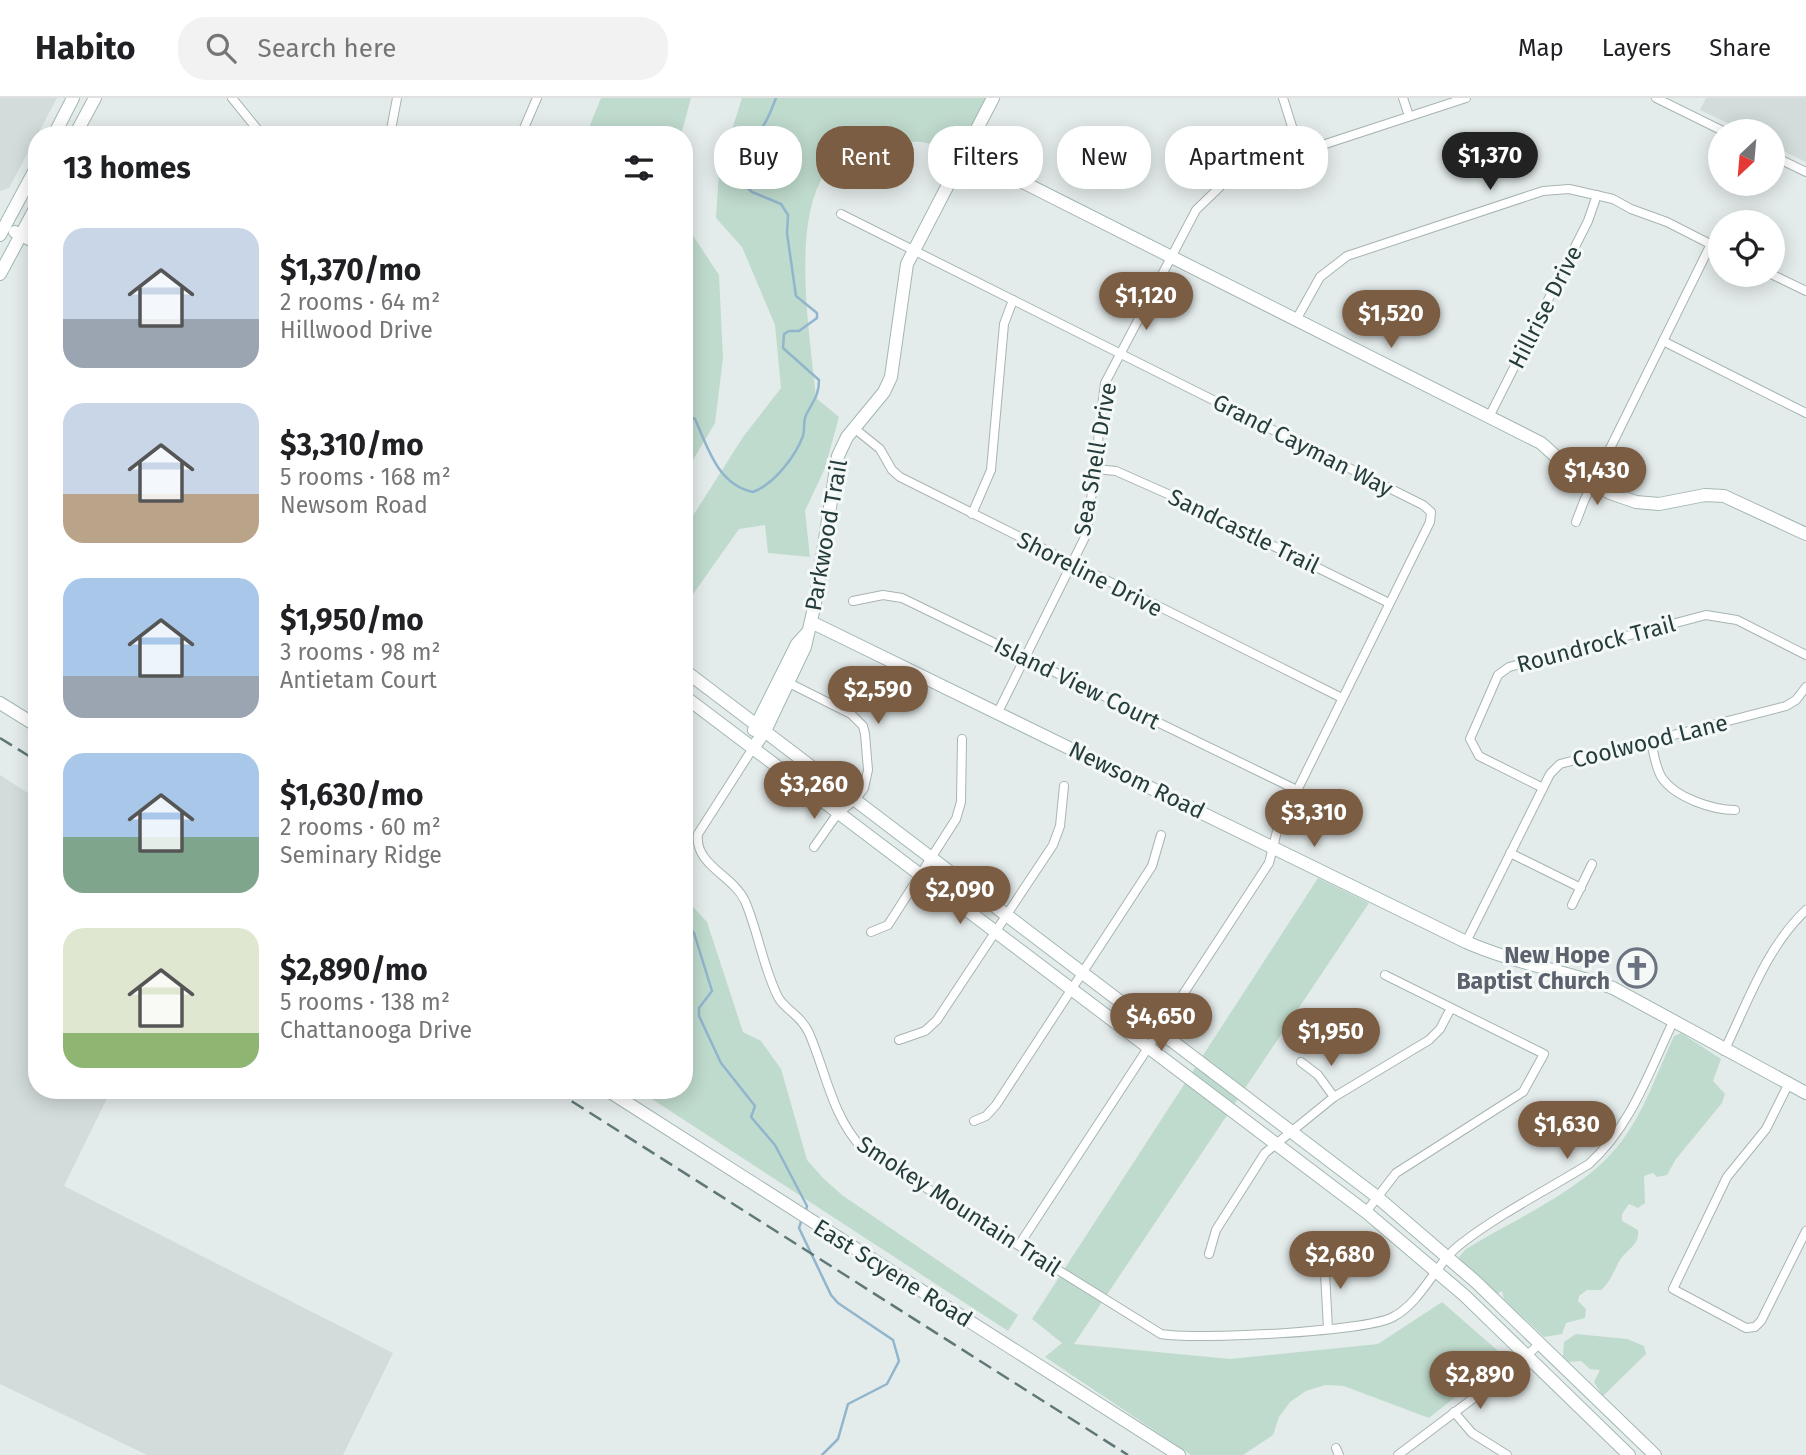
<!DOCTYPE html>
<meta charset="utf-8">
<style>
:root{--surface:#fff;--page:#f2f2f2;--text:#202124;--muted:#757577;--line:#e0e0e0;--accent:#7a5d43}
body{margin:0;font-family:"Fira Sans",sans-serif;background:var(--page);color:var(--text);height:100vh;display:flex;flex-direction:column;font-size:26px;white-space:nowrap}
*{box-sizing:border-box;margin:0}
p{font-size:23px;color:var(--muted)}
.icon{flex:none;width:38px;height:38px;fill:none;stroke:currentColor;stroke-width:2;stroke-linecap:round;stroke-linejoin:round}
.map{position:relative;flex:1;overflow:hidden}
.sheet{position:absolute;left:28px;top:28px;width:665px;height:973px;display:flex;flex-direction:column;background:var(--surface);border-radius:28px;box-shadow:0 4px 18px #0003}
.sheet>*{flex:none}
.banner{position:absolute;left:714px;top:28px;width:665px;height:63px;display:flex;gap:14px}
.needle{width:46px;rotate:206deg}
.buttons{position:absolute;left:1708px;top:21px;display:grid;gap:14px}
.buttons a{display:grid;place-items:center;width:77px;height:77px;border-radius:50%;background:var(--surface);box-shadow:0 4px 18px #0003;font-size:35px}
.price{position:absolute;translate:-50% -60px;padding:0 16px;border-radius:24px;background:var(--accent);color:#fff;font-size:23px;line-height:46px;filter:drop-shadow(0 2px 4px #0008)}
.price::after{content:'';position:absolute;left:50%;top:42px;width:21px;height:16px;margin-left:-10px;background:inherit;clip-path:polygon(0 0,100% 0,50% 100%)}
.price.current{background:#222;color:#fff}
ul{padding:0;list-style:none}
li{display:flex;align-items:center;gap:21px;height:175px;padding:0 35px}
li span{display:grid;place-items:center;flex:none;width:196px;height:140px;border-radius:21px;color:#555}
li>.icon{margin-inline-start:auto}
span .icon{width:84px;height:84px;fill:#fffc;stroke-width:1}
li b{font-size:30px}
h2{display:flex;justify-content:space-between;align-items:center;height:84px;padding:0 35px;font-size:30px}
.pill{padding:0 24px;border-radius:28px;background:var(--surface);box-shadow:0 4px 18px #0003;font-size:24px;line-height:63px}
.pill.current{background:var(--accent);color:#fff}
header{display:flex;align-items:center;gap:42px;box-sizing:border-box;height:98px;padding:0 35px;background:var(--surface);border-bottom:2px solid var(--line)}
header strong{font-size:33px}
nav{display:flex;gap:38px;margin-inline-start:auto;font-size:24px}
.search{width:490px;height:63px;background:var(--page);display:flex;align-items:center;gap:18px;box-sizing:border-box;padding:0 24px;border-radius:28px;color:var(--muted);font-size:26px}
.map>svg:first-child{display:block}
</style>
<header>
<strong>Habito</strong>
<div class="search"><svg class="icon" aria-label="search" viewBox="0 0 24 24"><circle cx="10" cy="10" r="6"/><path d="M15 15l6 6"/></svg>Search here</div>
<nav><a>Map</a><a>Layers</a><a>Share</a></nav>
</header>
<div class="map">
<svg width="1806" height="1357" viewBox="0 0 1806 1357">
<rect width="100%" height="100%" fill="#e4eceb"/>
<g fill="#d2dcda">
<polygon points="0,0 57,0 9,90 0,93"/>
<polygon points="1706,0 1806,0 1806,64 1773,48 1773,33 1744,33 1700,12"/>
<polygon points="0,677 37,701 37,992 111,992 64,1088 393,1255 343,1357 147,1357 0,1286"/>
</g>
<g fill="#bfdbcd">
<polygon points="601,0 691,0 681,37 586,37"/>
<path d="M742,0H986L956,57C918,38 917,43 875,50C866,51 852,51 844,56C783,95 811,238 816,300L839,319L825,370L805,413L810,459L768,455L765,427L739,431L684,509V432L743,339L781,290L775,227L742,149L716,120L719,73Z"/>
<polygon points="684,124 719,177 723,260 715,325 684,377"/>
<polygon points="1318,780 1369,805 1074,1246 1230,1261 1378,1246 1442,1204 1505,1259 1429,1320 1344,1288 1325,1287 1306,1293 1290,1304 1279,1319 1273,1337 1243,1357 1191,1357 1045,1259 1062,1245 1032,1221"/>
<polygon points="684,799 707,824 743,934 761,943 781,971 807,1062 823,1080 842,1097 1018,1217 1008,1233 638,992 684,992"/>
<path d="M1681,935L1721,961L1713,983L1725,996L1722,1005L1676,1061L1667,1077L1657,1079L1653,1075L1644,1078L1645,1105L1638,1110L1629,1106L1622,1116V1123L1638,1132C1640,1147 1627,1151 1620,1162C1613,1174 1612,1182 1601,1192H1587L1579,1198L1578,1203L1586,1211L1585,1220L1566,1225L1562,1236L1544,1239L1504,1201L1502,1193L1495,1197L1460,1164L1459,1159L1466,1151C1515,1121 1587,1090 1621,1044C1644,1014 1658,973 1674,938Z"/>
<polygon points="1576,1236 1627,1241 1644,1248 1646,1256 1603,1298 1594,1284 1600,1272 1590,1271 1581,1263 1569,1264 1563,1258 1564,1244"/>
</g>
<g fill="none" stroke-linecap="round" stroke-linejoin="round">
<g stroke="#91b5cc" stroke-width="2.5">
<path d="M684,316L695,321C708,350 718,387 753,394C774,386 795,359 803,338C805,331 803,324 806,317C813,303 819,298 819,282L783,250L784,236L789,233H799L817,220V215L796,198L787,135L788,117L781,106L752,94L736,79L732,61L736,44C764,37 766,25 776,0"/>
<polyline points="684,826 694,835 712,893 699,910 699,918 721,965 755,1008 751,1019 775,1047 807,1108 806,1112"/>
<polyline points="802,1121 799,1130 831,1197 838,1205 893,1242 899,1263 887,1286 848,1306 838,1341 822,1357"/>
</g>
<g stroke="#a7b4b3" stroke-width="10">
<g id="street">
<polyline points="232,0 262,37"/>
<polyline points="1283,0 1300,54"/>
<polyline points="1403,0 1409,18"/>
<polyline points="1656,0 1723,33"/>
<polyline points="390,37 397,0"/>
<polyline points="521,37 537,0"/>
<polyline points="1773,58 1806,74"/>
<polyline points="841,116 1423,407 1431,414 1430,424 1277,733 1269,765 1019,1147"/>
<polyline points="1773,177 1806,193"/>
<polyline points="1296,222 1320,179 1347,158 1543,93 1569,91 1613,101 1631,111 1667,124 1720,151"/>
<polyline points="1663,243 1806,315"/>
<polyline points="1489,319 1588,123 1597,97"/>
<polyline points="854,330 880,351 892,372 900,379 1342,600"/>
<polyline points="1095,371 1116,373 1170,397 1389,505"/>
<polyline points="972,416 991,372 1004,226 1013,202"/>
<polyline points="1576,424 1584,403 1711,146"/>
<polyline points="853,503 883,497 902,500 1297,692"/>
<polyline points="785,583 851,616 863,628 865,636 868,672 864,690 855,702 838,715 814,749"/>
<polyline points="998,614 1087,435 1105,285 1196,112 1227,82 1249,71 1466,0"/>
<path d="M1651,643C1654,655 1655,669 1662,680C1676,700 1713,712 1735,712"/>
<path d="M753,650L698,736C694,767 733,777 745,803C758,833 763,869 778,899C786,913 800,916 809,935C826,974 832,1018 862,1050L1161,1236C1196,1242 1365,1234 1393,1219C1423,1203 1435,1165 1462,1145C1501,1115 1547,1092 1589,1066C1631,1028 1649,974 1673,924"/>
<polyline points="1543,690 1479,658 1470,641 1498,577 1509,569 1706,517 1737,522 1806,557"/>
<polyline points="1510,755 1581,790"/>
<polyline points="1572,807 1592,766"/>
<polyline points="871,834 888,827 956,721 961,704 962,641"/>
<polyline points="1466,844 1550,676 1560,666 1786,608 1796,602 1806,589"/>
<polyline points="899,942 925,933 937,922 1053,747 1060,728 1064,688"/>
<path d="M1724,953C1748,904 1766,850 1806,812"/>
<polyline points="1301,964 1318,977 1334,999"/>
<polyline points="1788,987 1766,1031 1727,1079 1673,1191 1746,1230 1755,1229 1761,1223 1806,1133"/>
<polyline points="974,1023 986,1018 996,1007 1139,788 1152,768 1161,737"/>
<polyline points="1366,1114 1396,1075 1523,994 1544,956 1385,877"/>
<polyline points="1209,1156 1216,1132 1265,1055 1334,999 1429,942 1440,931 1451,910"/>
<polyline points="1324,1156 1328,1231"/>
<polyline points="1454,1314 1472,1335 1507,1357"/>
<polyline points="1336,1350 1339,1357"/>
<polyline points="1398,1357 1515,1269 1539,1246"/>
</g>
</g>
<g stroke="#a3b7b5" stroke-width="14">
<g id="secondary">
<polyline points="54,37 73,0"/>
<polyline points="75,37 95,0"/>
<polyline points="965,55 1541,345 1573,374 1610,395 1636,404 1659,406 1705,397 1724,398 1806,436"/>
<polyline points="15,134 37,145"/>
<polyline points="0,137 37,68"/>
<polyline points="0,176 37,107"/>
<path d="M811,524L1466,844C1514,865 1564,873 1613,890L1806,995"/>
<polyline points="684,572 1376,1098 1476,1184 1655,1357"/>
<polyline points="684,598 1366,1114 1464,1197 1629,1357"/>
<polyline points="0,605 37,628"/>
<polyline points="754,632 797,546 807,535"/>
<polyline points="753,650 765,633 805,549 815,505 838,358 847,339 884,294 891,279 907,166 993,0"/>
<polyline points="607,992 1179,1357"/>
</g>
</g>
<use href="#street" stroke="#fff" stroke-width="8"/>
<use href="#secondary" stroke="#fff" stroke-width="12"/>
<g stroke="#5f7877" stroke-width="2.5" stroke-dasharray="14 7" stroke-linecap="butt">
<polyline points="0,640 37,663"/>
<polyline points="554,992 1128,1357"/>
</g>
</g>
<defs>
<g id="church-ring" transform="scale(2.0125)"><circle r="9.5" fill="#f4f9f8" stroke="#6b7280" stroke-width="1.5"/><path d="M-1.2-6h2.4v3.5h3.3v2.4h-3.3V6h-2.4V-.1h-3.3v-2.4h3.3Z" fill="#6b7280"/></g>
</defs>
<g fill-rule="evenodd">
<use href="#church-ring" x="1637" y="870"/>
</g>
<g text-anchor="middle" stroke-width="6" stroke-linejoin="round" paint-order="stroke">
<g font-size="23" fill="#253c3c" stroke="#f4f9f8">
<text transform="translate(1545 209) rotate(-63)" y="8">Hillrise Drive</text>
<text transform="translate(1303 347) rotate(27)" y="8">Grand Cayman Way</text>
<text transform="translate(1095 361) rotate(-80)" y="8">Sea Shell Drive</text>
<text transform="translate(1244 433) rotate(26)" y="8">Sandcastle Trail</text>
<text transform="translate(826 437) rotate(-80)" y="8">Parkwood Trail</text>
<text transform="translate(1090 476) rotate(27)" y="8">Shoreline Drive</text>
<text transform="translate(1596 546) rotate(-15)" y="8">Roundrock Trail</text>
<text transform="translate(1077 585) rotate(26)" y="8">Island View Court</text>
<text transform="translate(1650 643) rotate(-14)" y="8">Coolwood Lane</text>
<text transform="translate(1137 682) rotate(26)" y="8">Newsom Road</text>
<text transform="translate(959 1108) rotate(33)" y="8">Smokey Mountain Trail</text>
<text transform="translate(893 1175) rotate(32)" y="8">East Scyene Road</text>
</g>
<g font-size="23" font-weight="bold" fill="#5b616d" stroke="#f4f9f8" text-anchor="end">
<text x="1610" y="865">New Hope<tspan x="1610" dy="26">Baptist Church</tspan></text>
</g>
</g>
</svg>
<div class="buttons">
<a><svg class="needle" viewBox="-14 -14 28 28"><path d="M0-13l5 13h-10z" fill="#e53935"/><path d="M0 13l5-13h-10z" fill="#757577"/></svg></a>
<a><svg class="icon" aria-label="locate" viewBox="0 0 24 24"><circle cx="12" cy="12" r="6"/><path d="M12 2v4M12 18v4M2 12h4M18 12h4"/></svg></a>
</div>
<b class="price current" style="left:1490px;top:94px">$1,370</b>
<b class="price" style="left:1146px;top:234px">$1,120</b>
<b class="price" style="left:1391px;top:252px">$1,520</b>
<b class="price" style="left:1597px;top:409px">$1,430</b>
<b class="price" style="left:878px;top:628px">$2,590</b>
<b class="price" style="left:814px;top:723px">$3,260</b>
<b class="price" style="left:1314px;top:751px">$3,310</b>
<b class="price" style="left:960px;top:828px">$2,090</b>
<b class="price" style="left:1161px;top:955px">$4,650</b>
<b class="price" style="left:1331px;top:970px">$1,950</b>
<b class="price" style="left:1567px;top:1063px">$1,630</b>
<b class="price" style="left:1340px;top:1193px">$2,680</b>
<b class="price" style="left:1480px;top:1313px">$2,890</b>
<div class="banner">
<a class="pill">Buy</a>
<a class="pill current">Rent</a>
<a class="pill">Filters</a>
<a class="pill">New</a>
<a class="pill">Apartment</a>
</div>
<section class="sheet">
<h2>13 homes<svg class="icon" aria-label="filters" viewBox="0 0 24 24"><path d="M4 7h16M4 17h16"/><circle cx="9" cy="7" r="2"/><circle cx="15" cy="17" r="2"/></svg></h2>
<ul>
<li><span style="background:linear-gradient(#c9d6e8 65%,#9aa5b1 0)"><svg class="icon" aria-label="home" viewBox="0 0 24 24"><path d="M3 11l9-7 9 7M6 9v11h12V9"/></svg></span><div><b>$1,370/mo</b><p>2 rooms · 64 m²</p><p>Hillwood Drive</p></div></li>
<li><span style="background:linear-gradient(#c9d6e8 65%,#b9a48a 0)"><svg class="icon" aria-label="home" viewBox="0 0 24 24"><path d="M3 11l9-7 9 7M6 9v11h12V9"/></svg></span><div><b>$3,310/mo</b><p>5 rooms · 168 m²</p><p>Newsom Road</p></div></li>
<li><span style="background:linear-gradient(#a9c7e8 70%,#9aa5b1 0)"><svg class="icon" aria-label="home" viewBox="0 0 24 24"><path d="M3 11l9-7 9 7M6 9v11h12V9"/></svg></span><div><b>$1,950/mo</b><p>3 rooms · 98 m²</p><p>Antietam Court</p></div></li>
<li><span style="background:linear-gradient(#a9c7e8 60%,#7fa58c 0)"><svg class="icon" aria-label="home" viewBox="0 0 24 24"><path d="M3 11l9-7 9 7M6 9v11h12V9"/></svg></span><div><b>$1,630/mo</b><p>2 rooms · 60 m²</p><p>Seminary Ridge</p></div></li>
<li><span style="background:linear-gradient(#dfe7d0 75%,#8fb573 0)"><svg class="icon" aria-label="home" viewBox="0 0 24 24"><path d="M3 11l9-7 9 7M6 9v11h12V9"/></svg></span><div><b>$2,890/mo</b><p>5 rooms · 138 m²</p><p>Chattanooga Drive</p></div></li>
</ul>
</section>
</div>
